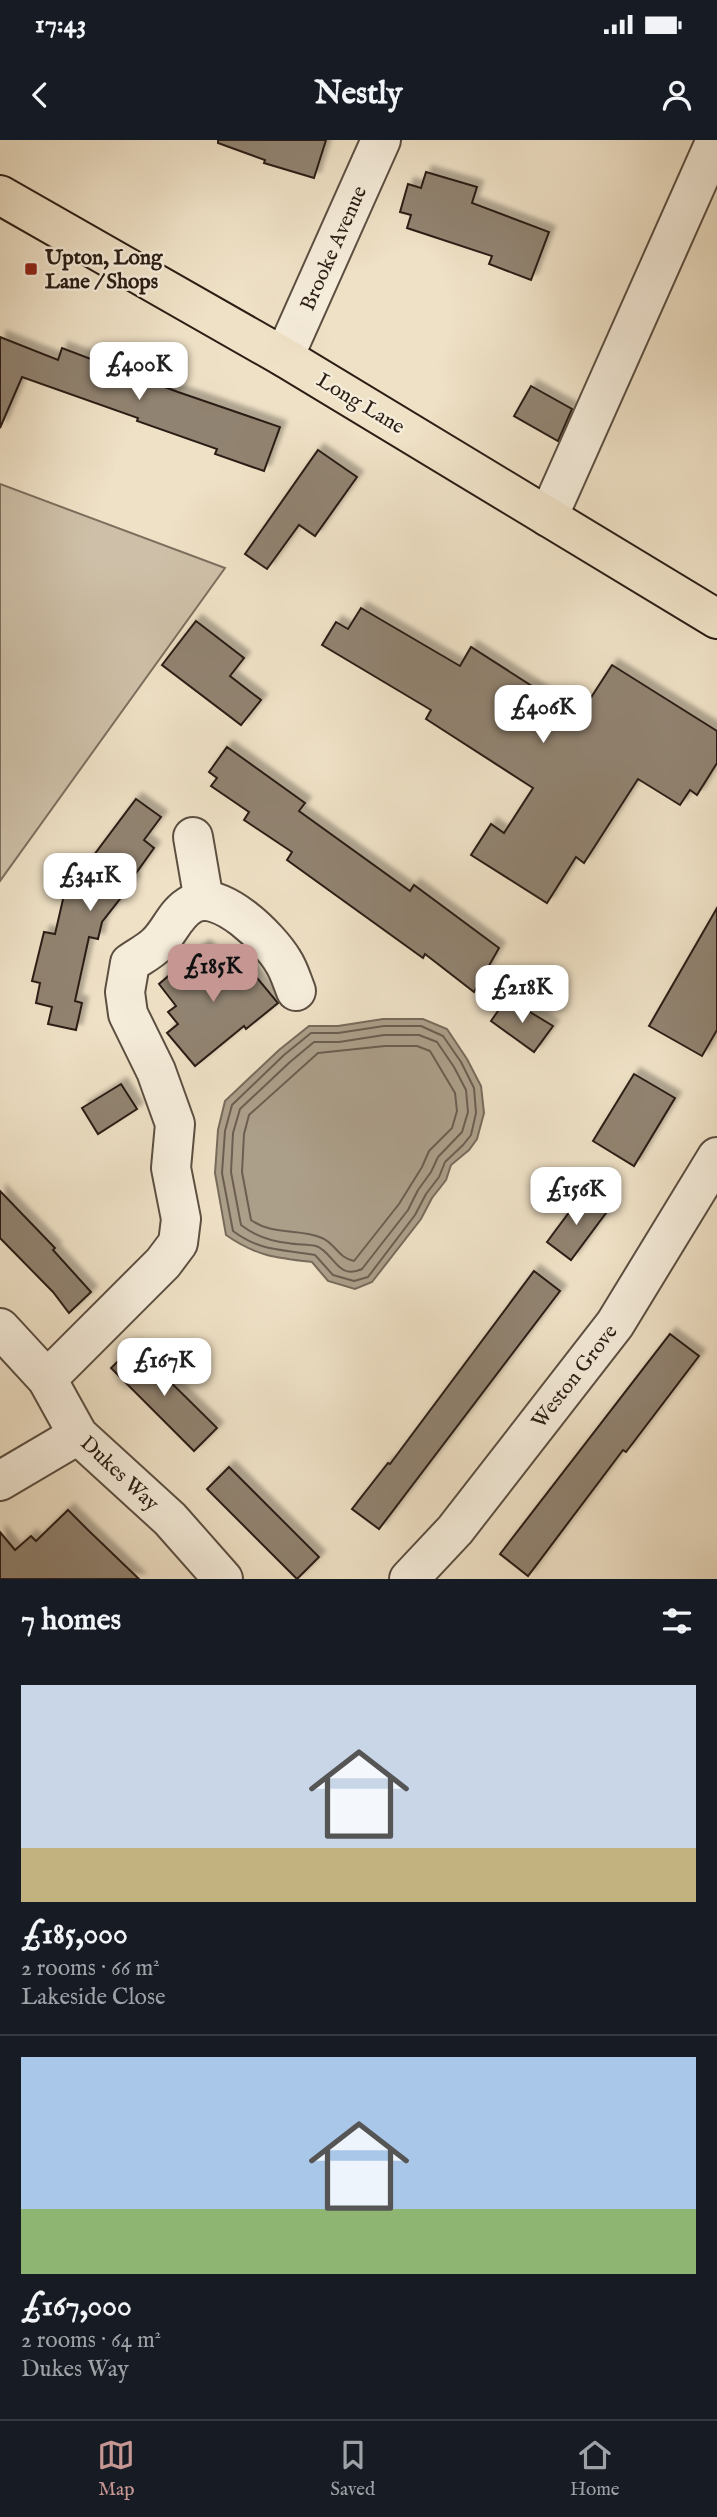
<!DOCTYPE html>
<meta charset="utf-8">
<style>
:root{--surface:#171b24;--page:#242831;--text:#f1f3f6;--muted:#9ea1a6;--line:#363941;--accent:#c59692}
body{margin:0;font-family:"IM FELL English",serif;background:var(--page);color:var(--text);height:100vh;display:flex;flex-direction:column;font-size:26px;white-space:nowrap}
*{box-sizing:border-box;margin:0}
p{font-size:23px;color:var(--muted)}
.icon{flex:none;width:38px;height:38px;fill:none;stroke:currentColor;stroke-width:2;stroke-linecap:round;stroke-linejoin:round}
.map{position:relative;height:1439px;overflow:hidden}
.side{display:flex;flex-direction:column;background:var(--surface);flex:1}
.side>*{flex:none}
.price{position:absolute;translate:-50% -60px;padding:0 16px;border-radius:14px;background:#fff;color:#222;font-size:23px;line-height:46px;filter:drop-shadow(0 2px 4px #0008)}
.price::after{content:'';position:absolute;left:50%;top:42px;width:21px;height:16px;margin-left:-10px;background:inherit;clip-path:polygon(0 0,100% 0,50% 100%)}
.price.selected{background:var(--accent);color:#111}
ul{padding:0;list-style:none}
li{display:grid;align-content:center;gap:14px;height:371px;padding:0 21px}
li+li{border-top:2px solid var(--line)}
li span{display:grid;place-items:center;height:217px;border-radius:0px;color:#555}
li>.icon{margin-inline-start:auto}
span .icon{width:126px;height:126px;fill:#fffc;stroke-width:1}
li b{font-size:30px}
h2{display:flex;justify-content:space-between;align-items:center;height:84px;padding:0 21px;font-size:30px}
.status{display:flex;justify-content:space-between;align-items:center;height:49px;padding:0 35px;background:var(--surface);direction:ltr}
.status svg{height:19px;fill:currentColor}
header{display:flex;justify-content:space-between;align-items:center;height:91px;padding:0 21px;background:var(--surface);font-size:32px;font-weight:700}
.tab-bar{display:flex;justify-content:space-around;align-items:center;height:98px;border-top:2px solid var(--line);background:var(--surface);font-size:19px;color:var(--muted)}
.tab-bar a{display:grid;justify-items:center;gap:4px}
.tab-bar .selected{color:var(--accent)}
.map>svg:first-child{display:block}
</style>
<div class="status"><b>17:43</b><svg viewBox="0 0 49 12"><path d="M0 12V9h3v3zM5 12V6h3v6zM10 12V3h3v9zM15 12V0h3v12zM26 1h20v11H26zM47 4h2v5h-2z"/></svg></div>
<header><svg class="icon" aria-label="back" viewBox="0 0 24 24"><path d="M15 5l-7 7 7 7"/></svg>Nestly<svg class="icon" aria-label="person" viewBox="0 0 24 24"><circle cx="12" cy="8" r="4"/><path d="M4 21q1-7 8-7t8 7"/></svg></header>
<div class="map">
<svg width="717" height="1439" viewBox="0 0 717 1439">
<defs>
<filter id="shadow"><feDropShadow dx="6" dy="-6" stdDeviation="2" flood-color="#0004"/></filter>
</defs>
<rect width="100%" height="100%" fill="#efe1c6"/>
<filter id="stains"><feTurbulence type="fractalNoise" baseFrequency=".00286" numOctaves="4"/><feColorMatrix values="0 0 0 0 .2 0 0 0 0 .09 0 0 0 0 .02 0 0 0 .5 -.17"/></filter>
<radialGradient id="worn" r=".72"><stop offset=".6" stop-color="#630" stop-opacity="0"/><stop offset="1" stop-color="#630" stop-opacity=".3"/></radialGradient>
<polygon fill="#cec0a8" stroke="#7c6f5e" stroke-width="2" points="0,344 225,428 0,741"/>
<path fill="#ac9f8a" stroke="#786b5b" stroke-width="2" d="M383,879H423L447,889L467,919L481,946L484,973L477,999L469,1010L451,1025L446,1040L432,1058L421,1079L372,1142L355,1149L328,1141L312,1122C276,1118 256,1116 226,1095L215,1033L218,990L225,961L279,910L309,886H338Z"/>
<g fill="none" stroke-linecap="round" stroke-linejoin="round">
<g stroke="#6c5e50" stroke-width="2">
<path d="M384,886H421L443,896L461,922L474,948L476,973L471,995L463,1005L445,1022L439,1037L426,1054L415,1075L368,1137L354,1141L333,1135L315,1115C282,1109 261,1112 233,1091L222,1033L225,991L232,965L284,915L311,893H338Z"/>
<path d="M384,895H419L437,902L454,927L466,950L468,972L462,992L438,1017L431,1032L418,1050L408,1070L362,1129C337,1141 334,1112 316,1106C307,1104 297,1105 288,1103C270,1101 255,1096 241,1085L231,1032L233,993L240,969L290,922L314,902H339Z"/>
<path d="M385,906H417L430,911L455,953L457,971L452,988L429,1011L422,1027L399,1064L354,1121C337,1117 336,1104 322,1098C300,1088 273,1096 251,1080L242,1032L244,994L249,975L318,913Z"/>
</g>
</g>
<g fill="#918371" stroke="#2b1e15" stroke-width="2" filter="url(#shadow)">
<polygon points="218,0 326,0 314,38 264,23 265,20 218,3"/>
<polygon points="426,32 477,47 472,63 549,92 531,140 489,124 492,116 407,88 411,75 400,72 408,44 421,48"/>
<polygon points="0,197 58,220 62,208 178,252 280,287 264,331 215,314 217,309 137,281 138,278 22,237 0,288"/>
<polygon points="531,246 572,269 558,301 514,276"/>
<polygon points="318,310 357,337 315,396 299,385 267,429 245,414"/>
<polygon points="361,468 460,526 471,507 579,576 612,525 717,591 717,623 697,655 690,650 680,665 638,639 584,723 576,717 547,763 471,715 491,684 504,693 533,648 426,579 431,570 322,505 336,482 348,489"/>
<polygon points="196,481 244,518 230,536 261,560 241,585 162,525"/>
<polygon points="227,607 305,663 299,671 410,751 414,745 499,808 474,852 425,814 423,818 287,720 292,712 244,680 249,672 211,646 217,638 209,632"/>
<polygon points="136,659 161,677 144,700 154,708 132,739 134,741 102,782 98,799 89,797 75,861 82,863 76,890 48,884 52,867 36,863 40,843 32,841 44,792 55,794 64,755"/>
<polygon points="717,768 717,890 702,916 649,886"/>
<polygon points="204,806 227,834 243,821 278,863 246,889 244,886 195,926 167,893 178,884 168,872 176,866 159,844"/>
<polygon points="507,858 553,886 534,912 491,881"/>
<polygon points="634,934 675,958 634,1026 593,1001"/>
<polygon points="121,944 137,969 98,994 82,968"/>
<polygon points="0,1051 55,1108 53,1110 91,1152 69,1173 53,1152 0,1098"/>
<polygon points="582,1055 606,1073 571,1120 547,1102"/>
<polygon points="534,1131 560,1151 379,1389 352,1369 388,1323 390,1324"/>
<polygon points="670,1194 699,1216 626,1312 623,1310 528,1436 500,1414"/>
<polygon points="134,1206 217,1288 194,1311 111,1228"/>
<polygon points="229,1327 319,1417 297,1439 207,1349"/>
<polygon points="68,1370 88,1390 139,1439 0,1439 0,1392 15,1410 31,1396 36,1401"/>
</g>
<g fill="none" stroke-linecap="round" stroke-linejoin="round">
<g stroke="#5c4f41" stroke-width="42">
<g id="minor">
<polyline points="284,217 381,0"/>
<polyline points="548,377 716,0"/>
<polyline points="193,697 204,761"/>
<polyline points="0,1188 47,1239 78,1295 170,1379 223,1439"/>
<path d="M47,1239L163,1123L178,1103L181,1079L171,1028L175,984L156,931L128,874L125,852L130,823C138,817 149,812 157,804C170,792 175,773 192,764C220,748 270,799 283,821C289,830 292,841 296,851"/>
<polyline points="0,1341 78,1295"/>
<polyline points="409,1439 455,1390 615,1184 717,1017"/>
</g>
</g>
<g stroke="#2b1e15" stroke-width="42">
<polyline id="highway" points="0,55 284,217 717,479"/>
</g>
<use href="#minor" stroke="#f5ecda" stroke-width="38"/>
<use href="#highway" stroke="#efe1c6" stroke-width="38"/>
</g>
<rect fill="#8f2418" stroke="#f5ecda" stroke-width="2.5" x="24" y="122" width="14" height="14" rx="3.5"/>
<g text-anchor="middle" stroke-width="5" stroke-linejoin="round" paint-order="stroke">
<g font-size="21" fill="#2b1e15" stroke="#f5ecda">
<text transform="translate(333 108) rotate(-66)" y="7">Brooke Avenue</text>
<text transform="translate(361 263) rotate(31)" y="7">Long Lane</text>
<text transform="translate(574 1236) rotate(-52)" y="7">Weston Grove</text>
<text transform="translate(120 1333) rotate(43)" y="7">Dukes Way</text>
</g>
<g font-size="21" font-weight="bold" fill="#2b1e15" stroke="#f5ecda" text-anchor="start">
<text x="45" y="124">Upton, Long<tspan x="45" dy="24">Lane / Shops</tspan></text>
</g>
</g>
<rect width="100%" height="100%" filter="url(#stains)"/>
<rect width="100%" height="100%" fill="url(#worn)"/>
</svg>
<b class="price" style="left:139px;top:262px">£400K</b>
<b class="price" style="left:543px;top:605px">£406K</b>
<b class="price" style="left:90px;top:773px">£341K</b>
<b class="price selected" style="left:213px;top:864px">£185K</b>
<b class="price" style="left:522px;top:885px">£218K</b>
<b class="price" style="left:576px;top:1087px">£156K</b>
<b class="price" style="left:164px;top:1258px">£167K</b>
</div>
<section class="side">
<h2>7 homes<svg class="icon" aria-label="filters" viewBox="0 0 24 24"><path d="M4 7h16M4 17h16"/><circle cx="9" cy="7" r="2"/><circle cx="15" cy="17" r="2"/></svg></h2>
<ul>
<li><span style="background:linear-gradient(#c9d6e8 75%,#c2b280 0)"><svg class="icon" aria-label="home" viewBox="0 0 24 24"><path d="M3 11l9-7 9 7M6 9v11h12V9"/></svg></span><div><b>£185,000</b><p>2 rooms · 66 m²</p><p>Lakeside Close</p></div></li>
<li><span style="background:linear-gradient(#a9c7e8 70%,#8fb573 0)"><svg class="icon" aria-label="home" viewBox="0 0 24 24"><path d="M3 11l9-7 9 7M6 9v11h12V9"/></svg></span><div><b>£167,000</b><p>2 rooms · 64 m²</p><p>Dukes Way</p></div></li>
</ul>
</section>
<nav class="tab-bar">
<a class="selected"><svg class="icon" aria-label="map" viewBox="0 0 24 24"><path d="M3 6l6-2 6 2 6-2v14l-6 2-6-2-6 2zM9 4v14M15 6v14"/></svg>Map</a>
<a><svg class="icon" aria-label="saved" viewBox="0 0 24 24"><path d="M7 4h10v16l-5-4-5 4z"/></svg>Saved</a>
<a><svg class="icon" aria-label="home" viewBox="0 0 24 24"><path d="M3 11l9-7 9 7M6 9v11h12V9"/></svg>Home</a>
</nav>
